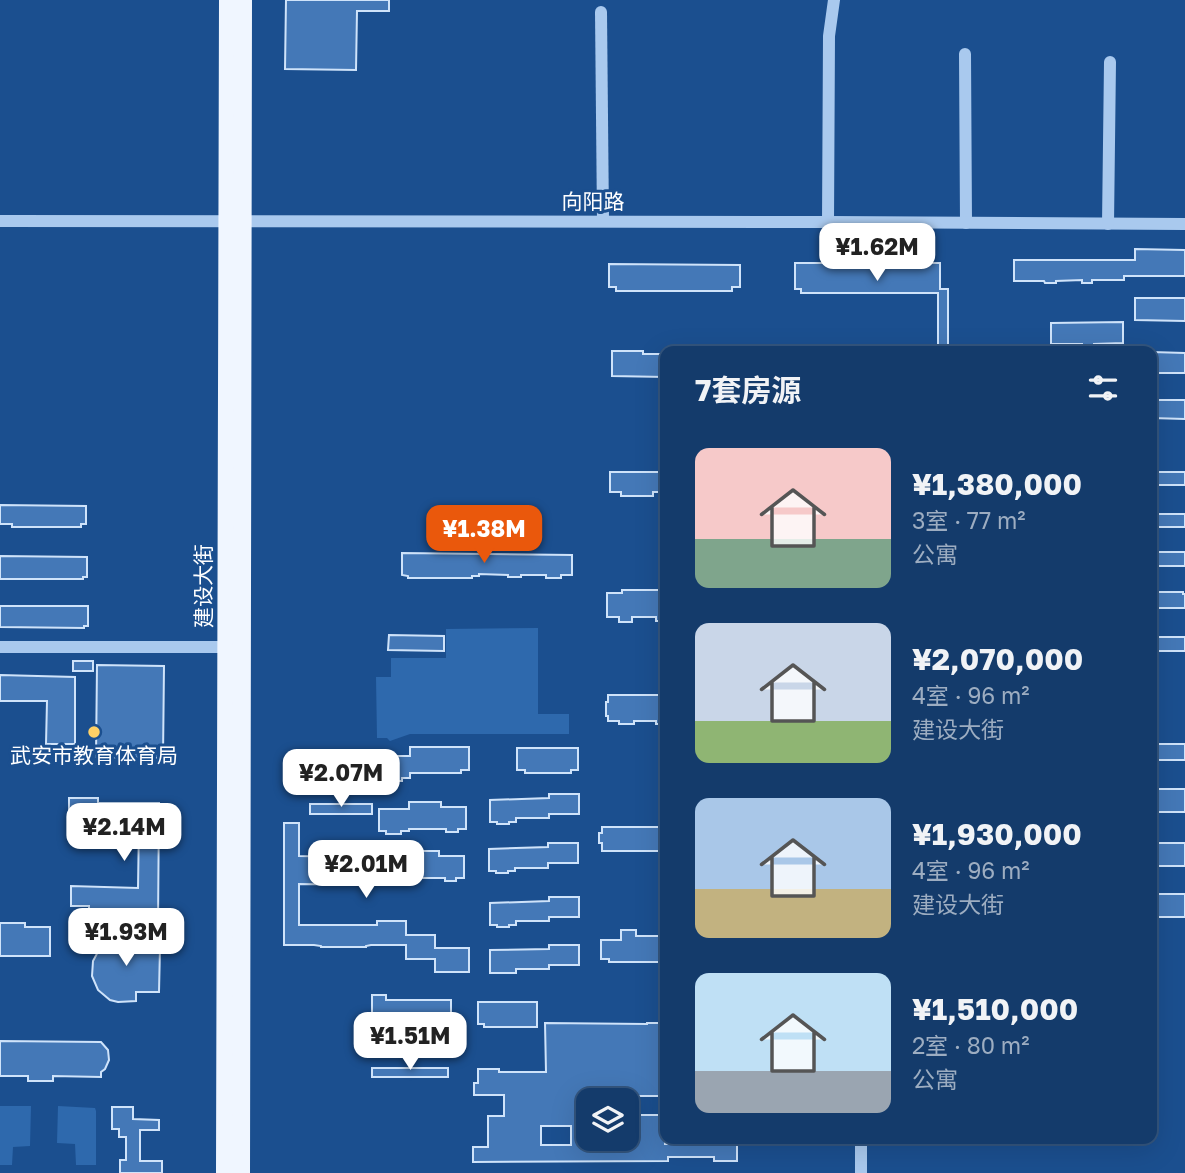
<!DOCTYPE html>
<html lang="zh">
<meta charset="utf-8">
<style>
:root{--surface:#143b6b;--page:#1d4271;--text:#f1f3f6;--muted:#9dadc1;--line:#33557e;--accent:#ea580c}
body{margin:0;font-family:"Golos Text","Noto Sans SC",sans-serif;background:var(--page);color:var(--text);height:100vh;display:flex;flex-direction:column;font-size:26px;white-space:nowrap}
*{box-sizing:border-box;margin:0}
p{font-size:23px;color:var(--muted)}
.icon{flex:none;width:38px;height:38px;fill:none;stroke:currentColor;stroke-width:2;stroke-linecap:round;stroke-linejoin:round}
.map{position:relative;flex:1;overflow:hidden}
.panel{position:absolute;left:660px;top:346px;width:497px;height:798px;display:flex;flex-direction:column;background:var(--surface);border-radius:14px;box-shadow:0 7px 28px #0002,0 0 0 2px var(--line)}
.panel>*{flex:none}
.fabs{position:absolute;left:576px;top:1088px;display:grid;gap:14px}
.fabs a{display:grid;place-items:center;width:63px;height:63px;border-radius:14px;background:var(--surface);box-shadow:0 7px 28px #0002,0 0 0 2px var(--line);font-size:35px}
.price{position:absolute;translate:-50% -60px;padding:0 16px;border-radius:14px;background:#fff;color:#222;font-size:23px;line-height:46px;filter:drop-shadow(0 2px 4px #0008)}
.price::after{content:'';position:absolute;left:50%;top:42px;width:21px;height:16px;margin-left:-10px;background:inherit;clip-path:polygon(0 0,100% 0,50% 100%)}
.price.selected{background:var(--accent);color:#fff}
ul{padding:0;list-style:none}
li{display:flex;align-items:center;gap:21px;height:175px;padding:0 35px}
li span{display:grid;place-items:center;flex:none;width:196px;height:140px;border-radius:14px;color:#555}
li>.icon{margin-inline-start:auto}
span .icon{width:84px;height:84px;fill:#fffc;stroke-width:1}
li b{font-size:30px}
h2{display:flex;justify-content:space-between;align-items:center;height:84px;padding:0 35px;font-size:30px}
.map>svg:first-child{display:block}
</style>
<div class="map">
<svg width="1185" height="1173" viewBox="0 0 1185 1173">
<rect width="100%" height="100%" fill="#1b4f8f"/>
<g fill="#2e69ad">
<polygon points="538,628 538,714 569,714 569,734 410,734 390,741 387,738 377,738 376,677 391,677 391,658 446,658 446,629"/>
<polygon points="0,1106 31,1106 30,1146 13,1147 12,1165 0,1165"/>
<polygon points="58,1106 95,1108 96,1111 96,1165 76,1165 75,1144 57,1143"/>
</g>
<g fill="#4478b7" stroke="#cfe3fa" stroke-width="2" fill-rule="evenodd">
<polygon points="286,0 389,0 389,11 357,11 356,70 285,69"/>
<polygon points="1135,249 1185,250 1185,276 1124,276 1124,280 1092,280 1092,283 1082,283 1082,280 1056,281 1056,283 1045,283 1044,281 1014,281 1014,260 1135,260"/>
<polygon points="795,263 940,263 940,289 948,289 948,352 938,352 938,293 801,293 801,289 795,289"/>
<polygon points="609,264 740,265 740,287 732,287 732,291 616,291 616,287 609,287"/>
<polygon points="1135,298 1185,298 1185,321 1135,320"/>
<polygon points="1123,322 1123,343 1094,344 1094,346 1082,347 1082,344 1051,344 1051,323"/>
<polygon points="612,351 643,351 643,354 665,354 665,377 612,376"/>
<polygon points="1152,352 1185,353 1185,373 1152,373"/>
<polygon points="1152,400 1185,400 1185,419 1152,418"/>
<polygon points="610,472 665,472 665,492 653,492 653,496 621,496 621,492 610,492"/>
<rect x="1152" y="472" width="33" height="13"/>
<polygon points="0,505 86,506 86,524 81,524 81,527 12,527 12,524 0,524"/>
<rect x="1152" y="514" width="33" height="13"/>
<rect x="1152" y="552" width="33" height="14"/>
<polygon points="402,553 572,555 572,575 561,575 561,578 546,578 546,575 521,575 521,577 508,577 508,575 479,574 479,576 472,576 472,578 408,578 408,576 402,575"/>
<polygon points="0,556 87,557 87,577 83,577 83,579 0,579"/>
<polygon points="622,590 665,590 665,621 656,621 656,617 632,617 632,622 619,622 619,617 607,617 607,593 622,593"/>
<polygon points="1152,592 1183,592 1183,594 1185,594 1185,608 1152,608"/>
<polygon points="0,606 88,606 88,626 84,626 84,628 0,627"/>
<polygon points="389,635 444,636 444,651 388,650"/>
<rect x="1152" y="637" width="33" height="14"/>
<rect x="73" y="661" width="20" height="10"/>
<polygon points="97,665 164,666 163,758 96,757"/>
<polygon points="0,675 75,677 75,744 46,744 47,701 0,701"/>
<polygon points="608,695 665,695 665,724 656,724 656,721 634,721 634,724 619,724 619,721 608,721 608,716 606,716 606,702 608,702"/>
<rect x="1152" y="744" width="33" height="16"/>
<polygon points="410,747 469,747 469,770 461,770 461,773 410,773 410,778 402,778 402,781 387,781 387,778 380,778 380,756 410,756"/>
<polygon points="517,748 578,748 578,770 571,770 571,773 525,773 525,770 517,770"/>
<rect x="1152" y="789" width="33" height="23"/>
<polygon points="549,794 579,794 579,814 549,814 549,818 516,818 516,822 509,822 509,824 497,824 497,822 490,822 490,800 549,798"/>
<polygon points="69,798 98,798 98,803 159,803 158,924 110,923 110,911 89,911 89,906 71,906 71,886 138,888 139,823 89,823 89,818 69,818"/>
<polygon points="409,802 441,802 441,807 466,807 466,829 458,829 458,832 446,832 446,829 409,829 409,831 401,831 401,834 386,834 386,831 379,831 379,809 409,809"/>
<rect x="310" y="804" width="62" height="10"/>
<polygon points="284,823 299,823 299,856 408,858 408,851 439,851 439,856 464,856 464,878 456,878 456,881 445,881 445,878 408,878 400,879 400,883 372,883 372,885 299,884 299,925 377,925 377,921 406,921 406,935 435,935 435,948 469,948 469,972 435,972 435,959 406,959 406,945 371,945 366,946 366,947 321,947 321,946 314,945 284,945"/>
<polygon points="602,827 665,827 665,851 602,851 602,843 599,843 599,833 602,833"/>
<polygon points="548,843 578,843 578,863 548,863 548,868 515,868 515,871 508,871 508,873 496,873 496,871 489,871 489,849 548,847"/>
<rect x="1152" y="843" width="33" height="23"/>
<rect x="1152" y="894" width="33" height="23"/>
<polygon points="549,897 579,897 579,917 549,917 549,921 516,921 516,925 509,925 509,927 497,927 497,925 490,925 490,903 549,901"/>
<polygon points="0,923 25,923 25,927 50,927 50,956 0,956"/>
<polygon points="136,926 136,947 160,947 159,992 136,992 136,1001 118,1002 110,1000 98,990 92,976 93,961 100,948 105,943"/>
<polygon points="621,930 636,930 636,936 665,936 665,962 609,962 609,959 601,959 601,940 621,940"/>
<polygon points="549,945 579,945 579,965 549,965 549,969 516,969 516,973 490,973 490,950 549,949"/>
<polygon points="372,995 386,995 386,1000 451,1000 451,1023 445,1023 445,1026 372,1026"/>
<polygon points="478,1002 537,1002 537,1027 484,1027 484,1024 478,1024"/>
<path d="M545,1023L647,1024V1023H660V1054H665V1096H599V1101H588V1145H626V1115H665V1144H737V1161H714V1157H668V1161L473,1162V1147H488V1116H504V1095H474V1083H478V1069H499V1072H546ZM541,1126H571V1145H541Z"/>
<polygon points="0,1041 101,1042 108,1050 109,1060 105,1069 101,1072 101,1077 53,1076 53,1081 28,1081 28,1076 0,1076"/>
<rect x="372" y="1068" width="76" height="9"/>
<polygon points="112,1107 133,1107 133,1119 159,1120 159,1130 140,1130 140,1161 162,1161 162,1173 120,1173 120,1160 126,1160 126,1137 119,1137 119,1129 112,1129"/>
</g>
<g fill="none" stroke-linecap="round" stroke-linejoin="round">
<g stroke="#a9c9ee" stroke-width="12">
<polyline points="601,12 603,221"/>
<polyline points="965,54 966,223"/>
<polyline points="0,221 828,222 1185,224"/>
<polyline points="828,222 829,36 834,0"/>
<polyline points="1108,224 1110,62"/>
<polyline points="0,647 234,647"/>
<polyline points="861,1173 861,1139"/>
</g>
<g stroke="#f0f6ff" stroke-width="18">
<polyline points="225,1173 228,0"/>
<polyline points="241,1173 243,0"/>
</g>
</g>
<circle fill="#ffd166" stroke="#1b4f8f" stroke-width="2.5" cx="94" cy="732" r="7"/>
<g text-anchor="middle" stroke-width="6" stroke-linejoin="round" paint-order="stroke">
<g font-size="21" fill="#fff" stroke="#1b4f8f">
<text x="593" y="209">向阳路</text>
<text transform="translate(204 586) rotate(-90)" y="7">建设大街</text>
</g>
<g font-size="21" fill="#fff" stroke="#1b4f8f">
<text x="94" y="763">武安市教育体育局</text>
</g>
</g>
</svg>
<div class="fabs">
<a><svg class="icon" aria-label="layers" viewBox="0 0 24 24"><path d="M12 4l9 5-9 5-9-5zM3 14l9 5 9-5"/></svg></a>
</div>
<b class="price" style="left:877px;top:283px">¥1.62M</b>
<b class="price selected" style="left:484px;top:565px">¥1.38M</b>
<b class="price" style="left:341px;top:809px">¥2.07M</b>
<b class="price" style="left:124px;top:863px">¥2.14M</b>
<b class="price" style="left:366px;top:900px">¥2.01M</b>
<b class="price" style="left:126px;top:968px">¥1.93M</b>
<b class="price" style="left:410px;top:1072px">¥1.51M</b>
<section class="panel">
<h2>7套房源<svg class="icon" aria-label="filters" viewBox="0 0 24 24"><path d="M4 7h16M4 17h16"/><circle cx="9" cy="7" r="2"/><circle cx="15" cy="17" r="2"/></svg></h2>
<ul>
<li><span style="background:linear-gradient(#f6c9c9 65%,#7fa58c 0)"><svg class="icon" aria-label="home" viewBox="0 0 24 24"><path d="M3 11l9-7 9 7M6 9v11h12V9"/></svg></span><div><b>¥1,380,000</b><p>3室 · 77 m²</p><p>公寓</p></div></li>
<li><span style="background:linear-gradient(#c9d6e8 70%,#8fb573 0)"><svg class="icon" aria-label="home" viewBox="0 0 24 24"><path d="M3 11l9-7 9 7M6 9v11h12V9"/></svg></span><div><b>¥2,070,000</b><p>4室 · 96 m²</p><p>建设大街</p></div></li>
<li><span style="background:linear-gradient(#a9c7e8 65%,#c2b280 0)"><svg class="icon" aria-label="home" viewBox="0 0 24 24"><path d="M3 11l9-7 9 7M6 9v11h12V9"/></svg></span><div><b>¥1,930,000</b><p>4室 · 96 m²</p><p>建设大街</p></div></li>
<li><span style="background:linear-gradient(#bfe0f5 70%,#9aa5b1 0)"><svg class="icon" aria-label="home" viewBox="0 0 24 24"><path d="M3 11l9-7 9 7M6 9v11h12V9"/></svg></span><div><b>¥1,510,000</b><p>2室 · 80 m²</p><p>公寓</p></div></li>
</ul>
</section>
</div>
